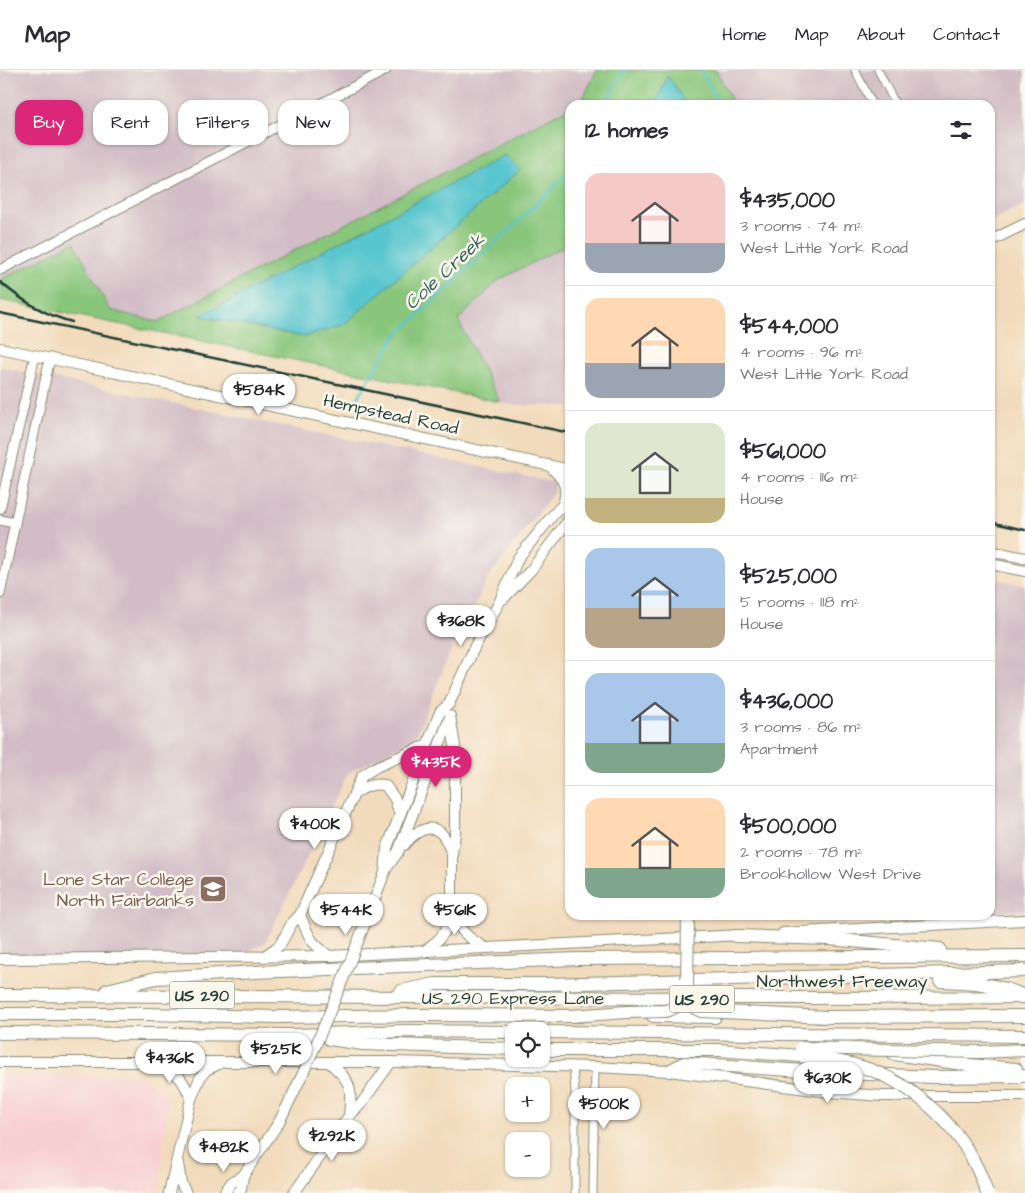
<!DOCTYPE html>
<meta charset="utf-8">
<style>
:root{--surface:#fff;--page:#f7f7f7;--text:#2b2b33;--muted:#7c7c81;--line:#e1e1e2;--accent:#db2777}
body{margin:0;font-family:"Architects Daughter",sans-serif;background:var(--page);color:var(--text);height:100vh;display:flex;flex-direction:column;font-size:19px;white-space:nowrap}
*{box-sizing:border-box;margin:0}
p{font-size:16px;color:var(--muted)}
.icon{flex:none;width:28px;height:28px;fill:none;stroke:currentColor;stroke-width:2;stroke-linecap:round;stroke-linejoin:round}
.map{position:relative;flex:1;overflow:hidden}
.side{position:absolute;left:565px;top:30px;width:430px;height:820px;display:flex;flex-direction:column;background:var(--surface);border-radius:15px;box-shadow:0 1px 4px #0004}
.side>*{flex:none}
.guide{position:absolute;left:15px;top:30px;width:475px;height:45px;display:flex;gap:10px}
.controls{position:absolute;left:505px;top:952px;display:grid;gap:10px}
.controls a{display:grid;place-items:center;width:45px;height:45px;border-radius:10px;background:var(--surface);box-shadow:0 1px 4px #0004;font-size:25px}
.price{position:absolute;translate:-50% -42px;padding:0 11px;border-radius:18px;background:#fff;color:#222;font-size:16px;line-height:32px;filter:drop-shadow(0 1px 2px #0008)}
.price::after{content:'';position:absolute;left:50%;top:30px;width:15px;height:11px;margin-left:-8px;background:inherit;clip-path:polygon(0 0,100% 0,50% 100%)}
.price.current{background:var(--accent);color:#fff}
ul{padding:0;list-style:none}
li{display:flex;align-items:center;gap:15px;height:125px;padding:0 20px}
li+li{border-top:1px solid var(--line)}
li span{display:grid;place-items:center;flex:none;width:140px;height:100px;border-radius:15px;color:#555}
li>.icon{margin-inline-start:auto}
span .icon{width:60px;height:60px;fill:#fffc;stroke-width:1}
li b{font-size:21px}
h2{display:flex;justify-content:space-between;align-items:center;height:60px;padding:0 20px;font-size:21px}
.tag{padding:0 18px;border-radius:15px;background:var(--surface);box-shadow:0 1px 4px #0004;font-size:18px;line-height:45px}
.tag.current{background:var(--accent);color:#fff}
header{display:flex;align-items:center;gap:30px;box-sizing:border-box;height:70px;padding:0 25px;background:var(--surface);border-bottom:1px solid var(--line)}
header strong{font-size:24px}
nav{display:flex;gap:28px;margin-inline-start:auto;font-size:18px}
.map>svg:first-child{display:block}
</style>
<header>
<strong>Map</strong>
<nav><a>Home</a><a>Map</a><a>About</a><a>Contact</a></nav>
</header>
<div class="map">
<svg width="1025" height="1123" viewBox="0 0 1025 1123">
<rect width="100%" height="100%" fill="#fbf7ec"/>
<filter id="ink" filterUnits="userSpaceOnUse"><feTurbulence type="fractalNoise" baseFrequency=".02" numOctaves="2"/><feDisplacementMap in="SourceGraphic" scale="10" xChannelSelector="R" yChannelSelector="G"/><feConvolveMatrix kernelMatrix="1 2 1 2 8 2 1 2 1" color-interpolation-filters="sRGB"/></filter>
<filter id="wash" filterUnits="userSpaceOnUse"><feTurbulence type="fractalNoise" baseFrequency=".0096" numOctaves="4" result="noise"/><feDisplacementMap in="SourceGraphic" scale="20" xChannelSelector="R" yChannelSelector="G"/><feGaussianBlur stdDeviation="1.12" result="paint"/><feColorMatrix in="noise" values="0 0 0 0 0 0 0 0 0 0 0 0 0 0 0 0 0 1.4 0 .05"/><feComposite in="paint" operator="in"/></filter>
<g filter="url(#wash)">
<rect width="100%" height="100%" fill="#f2dbbc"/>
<polygon fill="#f7cfd2" points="0,1005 141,1006 168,1028 159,1123 0,1123"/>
<g fill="#d2bdc6">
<polygon points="0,0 1025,0 1025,134 990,152 990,35 570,35 570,336 513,335 0,230"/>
<polygon points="0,297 556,413 554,422 490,505 450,582 415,669 348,703 265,873 235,887 0,890"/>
<polygon points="990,508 1025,515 1025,840 990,842"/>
</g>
<g fill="#89c67c" stroke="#548258">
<polygon points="597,0 716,0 734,35 574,35 582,30"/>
<polygon points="570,37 570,173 499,210 458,250 500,332 0,230 0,210 74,172 110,240 157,252"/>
</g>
<g fill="#59c6cf" stroke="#3c8282">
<polygon points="668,6 687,35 655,35"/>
<polygon points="505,85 520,100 343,255 304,267 200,246"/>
</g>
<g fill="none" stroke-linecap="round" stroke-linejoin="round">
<g stroke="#59c6cf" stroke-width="2.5">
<polyline points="701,0 721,35"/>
<polyline points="606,35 615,15 625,0"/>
<polyline points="354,334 394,268 570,102"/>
</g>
</g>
</g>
<g filter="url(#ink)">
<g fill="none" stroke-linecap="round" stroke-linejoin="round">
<g stroke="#888c78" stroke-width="9">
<g id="minor">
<polyline points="855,0 873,35"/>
<polyline points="878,0 896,35"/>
<polyline points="573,997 575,1022 575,1123"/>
<polyline points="593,1123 595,997"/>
</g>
</g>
<g stroke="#888c78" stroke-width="11">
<g id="tertiary">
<polyline points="0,200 386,0"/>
<polyline points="0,439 35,285"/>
<polyline points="0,450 15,453"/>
<polyline points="0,524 50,288"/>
</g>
</g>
<g stroke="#888c78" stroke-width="12">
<g id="secondary">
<polyline points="990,171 1025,154"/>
<polyline points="0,278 570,400"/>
<path d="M549,395C562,409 568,412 564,432"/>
<polyline points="990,481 1025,488"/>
<polyline points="990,494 1025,501"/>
<polyline points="503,529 531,500 570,448"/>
<path d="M354,724C365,717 372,713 385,715L395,729L400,745"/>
<path d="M404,775C411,766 428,751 441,763C446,768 449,777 452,784"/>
<polyline points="386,799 398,782 450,647"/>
<polyline points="385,802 387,778 440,642 449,634 475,576 499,533 518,488 553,445 570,427"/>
<path d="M452,844C461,862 467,867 484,877"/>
<path d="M300,845C310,868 308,870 329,886"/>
<polyline points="783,863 1025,850"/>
<polyline points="426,880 439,869 445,861 452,844 452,784 455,764 455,676 450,646"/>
<polyline points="263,887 280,875 292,853 300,845 362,706 376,697 427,675"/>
<polyline points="0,889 329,886 741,865"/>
<polyline points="0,992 391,992 595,997 669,1001 829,1022 882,1026 1025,1026"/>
<path d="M330,993C352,1013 352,1016 349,1046"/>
<path d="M160,994C179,1004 183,1009 191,1029"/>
<polyline points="178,1093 181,1113 186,1123"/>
<polyline points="169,1123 191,1029 200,1008 206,1000 219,994"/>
<polyline points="224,1123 232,1112 243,1106"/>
<polyline points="237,1123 241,1119 243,1106 279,1052"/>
<polyline points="294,1123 349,1046 361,1034 391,992"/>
</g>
</g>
<g stroke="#888c78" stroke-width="14">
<g id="motorway">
<polyline points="735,866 829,869 940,879"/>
<path d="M940,911C969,912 993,913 1020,924"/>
<polyline points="107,920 156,908 255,902 578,889 1025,886"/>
<polyline points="401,921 435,914 545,914 1025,901"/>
<path d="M0,925C342,926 683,930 1025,927"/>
<polyline points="0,944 145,944 277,947 419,945 580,946"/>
<polyline points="653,946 715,947"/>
<polyline points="818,947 1025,946"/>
<polyline points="541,962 1025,966"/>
<polyline points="0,963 296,965 406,961 514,962"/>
<polyline points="329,969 363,974 514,979"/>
<polyline points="541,980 719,980"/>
<polyline points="980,982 1025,980"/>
<polyline points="894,984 970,995 1016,999"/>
<polyline points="669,1001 684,993 803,1001 933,1007 1025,1006"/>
</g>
</g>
<use href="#minor" stroke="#fff" stroke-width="7"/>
<use href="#tertiary" stroke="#fff" stroke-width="9"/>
<use href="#secondary" stroke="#fff" stroke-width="10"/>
<use href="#motorway" stroke="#fff" stroke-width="12"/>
<g stroke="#1f3d34" stroke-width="2.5">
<path d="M0,212C21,230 45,245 72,252"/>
<polyline points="0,243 570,363"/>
<polyline points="990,452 1025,460"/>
</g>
<g stroke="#888c78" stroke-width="12" stroke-linecap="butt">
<path id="secondary-bridge" d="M279,1052C321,972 352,886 385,802"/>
</g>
<g stroke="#888c78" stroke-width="14" stroke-linecap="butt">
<g id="motorway-bridge">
<polyline points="688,845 687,919 688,927 691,936 701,941 827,947"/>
<polyline points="571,946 627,942 666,941 676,937 680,930 682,914"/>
<polyline points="801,978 980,982"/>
<path d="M719,980C764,984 811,984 855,995C906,1008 955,1051 977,1098C981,1106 984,1115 987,1123"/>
</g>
</g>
<use href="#secondary-bridge" stroke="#fff" stroke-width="10"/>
<use href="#motorway-bridge" stroke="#fff" stroke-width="12"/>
</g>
</g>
<defs>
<g id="university-square" transform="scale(1.4375)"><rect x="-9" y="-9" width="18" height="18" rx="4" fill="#8d6e63" stroke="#fbf7ec"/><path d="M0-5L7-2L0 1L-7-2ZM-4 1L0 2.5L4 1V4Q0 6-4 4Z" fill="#fff"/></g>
</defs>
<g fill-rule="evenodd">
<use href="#university-square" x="213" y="819"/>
</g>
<g text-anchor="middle" stroke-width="5" stroke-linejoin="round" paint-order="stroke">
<g fill="#fbf7ec" stroke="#61756b" stroke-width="1">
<rect x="169.5" y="911.5" width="65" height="27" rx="4"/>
<rect x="669.5" y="915.5" width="65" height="27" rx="4"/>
</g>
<g font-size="16" font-weight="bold" fill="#1f3d34">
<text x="202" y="931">US 290</text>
<text x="702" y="935">US 290</text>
</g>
<g font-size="18" fill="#1f3d34" stroke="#fbf7ec">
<text transform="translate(391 344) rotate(12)" y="6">Hempstead Road</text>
<text x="842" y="917">Northwest Freeway</text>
<text x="513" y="934">US 290 Express Lane</text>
</g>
<g font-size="18" fill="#785e54" stroke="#fbf7ec" text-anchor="end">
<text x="194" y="815">Lone Star College<tspan x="194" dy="21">North Fairbanks</tspan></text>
</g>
<g font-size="19" font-style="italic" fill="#2e5f5b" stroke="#fbf7ec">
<text transform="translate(444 201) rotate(-43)" y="7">Cole Creek</text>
</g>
</g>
</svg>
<div class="controls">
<a><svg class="icon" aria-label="locate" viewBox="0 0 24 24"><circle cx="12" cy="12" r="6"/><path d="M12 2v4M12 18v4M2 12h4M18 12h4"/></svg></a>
<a>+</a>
<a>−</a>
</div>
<b class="price" style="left:259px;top:346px">$584K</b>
<b class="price" style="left:461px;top:577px">$368K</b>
<b class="price current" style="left:436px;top:718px">$435K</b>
<b class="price" style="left:315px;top:780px">$400K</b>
<b class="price" style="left:346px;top:866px">$544K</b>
<b class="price" style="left:455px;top:866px">$561K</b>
<b class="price" style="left:276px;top:1005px">$525K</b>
<b class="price" style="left:170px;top:1014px">$436K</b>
<b class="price" style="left:828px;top:1034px">$630K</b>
<b class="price" style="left:604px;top:1060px">$500K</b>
<b class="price" style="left:332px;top:1092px">$292K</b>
<b class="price" style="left:224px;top:1103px">$482K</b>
<div class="guide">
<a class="tag current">Buy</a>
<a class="tag">Rent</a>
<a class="tag">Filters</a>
<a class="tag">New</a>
</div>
<section class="side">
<h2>12 homes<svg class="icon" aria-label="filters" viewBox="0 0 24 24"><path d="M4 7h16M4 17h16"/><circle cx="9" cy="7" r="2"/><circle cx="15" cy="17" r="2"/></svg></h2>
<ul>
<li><span style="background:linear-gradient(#f6c9c9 70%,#9aa5b1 0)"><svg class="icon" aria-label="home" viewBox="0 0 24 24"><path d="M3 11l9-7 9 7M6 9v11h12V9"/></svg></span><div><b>$435,000</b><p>3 rooms · 74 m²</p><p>West Little York Road</p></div></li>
<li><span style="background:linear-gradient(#ffd9b3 65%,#9aa5b1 0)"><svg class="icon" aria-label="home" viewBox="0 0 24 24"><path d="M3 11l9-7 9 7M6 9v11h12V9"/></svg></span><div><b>$544,000</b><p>4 rooms · 96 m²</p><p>West Little York Road</p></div></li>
<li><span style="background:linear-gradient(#dfe7d0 75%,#c2b280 0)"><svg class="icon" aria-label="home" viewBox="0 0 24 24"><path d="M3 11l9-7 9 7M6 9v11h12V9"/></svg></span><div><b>$561,000</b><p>4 rooms · 116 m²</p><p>House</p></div></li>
<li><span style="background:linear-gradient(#a9c7e8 60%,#b9a48a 0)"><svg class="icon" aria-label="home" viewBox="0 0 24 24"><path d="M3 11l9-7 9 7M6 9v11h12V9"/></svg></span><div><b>$525,000</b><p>5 rooms · 118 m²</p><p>House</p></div></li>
<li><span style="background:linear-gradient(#a9c7e8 70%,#7fa58c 0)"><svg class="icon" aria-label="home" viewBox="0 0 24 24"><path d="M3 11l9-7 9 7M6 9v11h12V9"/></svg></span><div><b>$436,000</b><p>3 rooms · 86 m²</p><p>Apartment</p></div></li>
<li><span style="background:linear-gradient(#ffd9b3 70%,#7fa58c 0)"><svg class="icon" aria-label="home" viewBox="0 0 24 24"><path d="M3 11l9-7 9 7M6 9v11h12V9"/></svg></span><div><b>$500,000</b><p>2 rooms · 78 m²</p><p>Brookhollow West Drive</p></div></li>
</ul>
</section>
</div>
